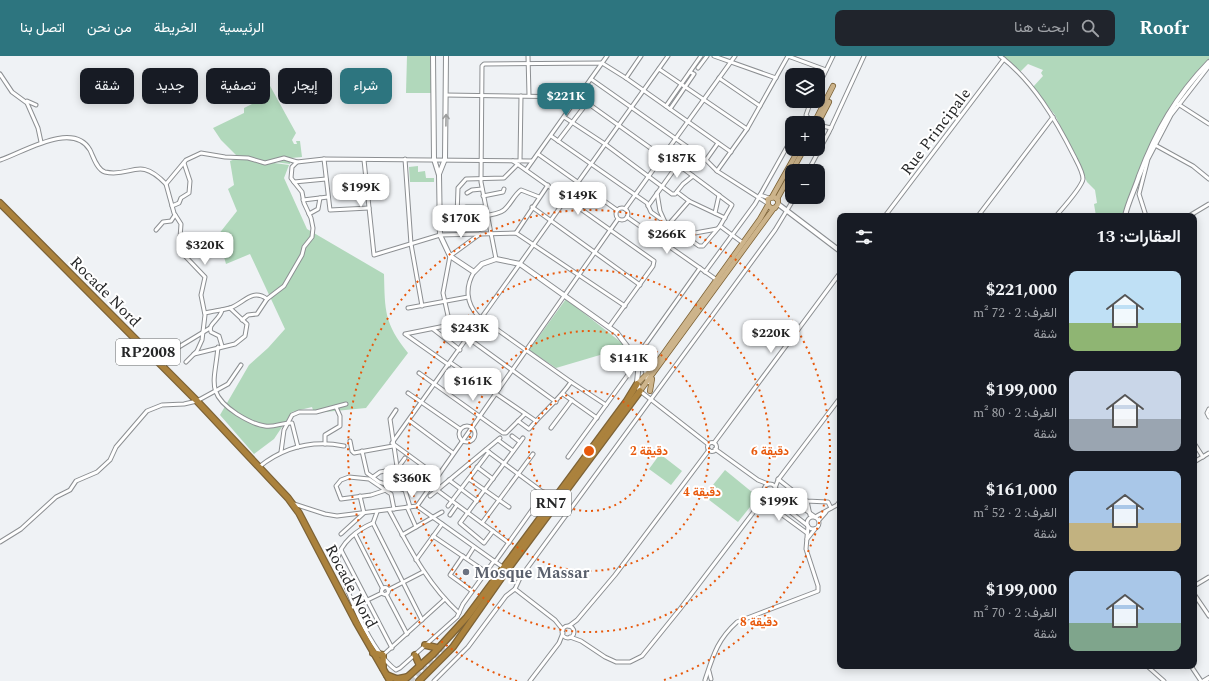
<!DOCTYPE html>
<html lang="ar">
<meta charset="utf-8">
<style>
:root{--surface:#171b24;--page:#20242c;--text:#f1f3f6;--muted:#9ea1a6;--accent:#2d757f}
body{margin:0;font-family:Spectral,Vazirmatn,serif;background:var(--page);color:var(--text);direction:rtl;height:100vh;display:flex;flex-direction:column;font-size:15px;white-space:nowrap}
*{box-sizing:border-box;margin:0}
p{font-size:13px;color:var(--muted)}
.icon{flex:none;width:22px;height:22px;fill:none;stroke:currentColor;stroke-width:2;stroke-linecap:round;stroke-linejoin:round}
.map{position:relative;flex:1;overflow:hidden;direction:ltr}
.panel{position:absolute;left:837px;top:157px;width:360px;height:456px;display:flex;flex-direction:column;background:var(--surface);border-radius:8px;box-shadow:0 2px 10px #0003;direction:rtl}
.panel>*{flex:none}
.hud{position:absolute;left:12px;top:12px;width:380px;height:36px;direction:rtl;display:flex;gap:8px}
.fabs{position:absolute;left:785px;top:12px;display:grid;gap:8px}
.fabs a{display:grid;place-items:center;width:40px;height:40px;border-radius:8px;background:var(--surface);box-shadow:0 2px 10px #0003;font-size:20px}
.price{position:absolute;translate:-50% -34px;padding:0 9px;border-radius:8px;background:#fff;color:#222;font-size:13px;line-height:26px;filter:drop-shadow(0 1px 2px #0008)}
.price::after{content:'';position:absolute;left:50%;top:24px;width:12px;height:9px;margin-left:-6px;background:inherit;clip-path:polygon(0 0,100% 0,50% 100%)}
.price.on{background:var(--accent);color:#fff}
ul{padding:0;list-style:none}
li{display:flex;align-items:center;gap:12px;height:100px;padding:0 16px}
li span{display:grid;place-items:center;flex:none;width:112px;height:80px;border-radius:8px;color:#555}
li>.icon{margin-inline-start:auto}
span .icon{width:48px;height:48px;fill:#fffc;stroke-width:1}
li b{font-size:17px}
h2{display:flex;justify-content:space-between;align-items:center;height:48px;padding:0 16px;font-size:17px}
.chip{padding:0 14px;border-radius:8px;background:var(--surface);box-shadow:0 2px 10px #0003;font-size:14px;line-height:36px}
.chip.on{background:var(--accent);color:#fff}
header{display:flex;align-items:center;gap:24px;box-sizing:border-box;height:56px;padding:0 20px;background:var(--accent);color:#fff}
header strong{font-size:19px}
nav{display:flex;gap:22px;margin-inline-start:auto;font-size:14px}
.search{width:280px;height:36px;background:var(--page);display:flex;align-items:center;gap:10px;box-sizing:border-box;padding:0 14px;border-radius:8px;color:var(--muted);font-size:15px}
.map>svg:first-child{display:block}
</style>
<header>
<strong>Roofr</strong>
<div class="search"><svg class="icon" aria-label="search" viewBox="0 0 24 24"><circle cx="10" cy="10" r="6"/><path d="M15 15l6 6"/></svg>ابحث هنا</div>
<nav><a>الرئيسية</a><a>الخريطة</a><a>من نحن</a><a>اتصل بنا</a></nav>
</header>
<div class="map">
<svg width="1209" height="625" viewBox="0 0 1209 625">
<rect width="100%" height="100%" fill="#eff2f5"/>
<g fill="#b1d8bb">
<polygon points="407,0 431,0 433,37 406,37"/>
<path d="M1003,0H1209V3C1162,51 1144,98 1122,160H1096L1094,148L1097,147L1095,134L1087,126L1055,59L1033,31L1043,20L1041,17L1043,14L1028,8L1020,16Z"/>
<polygon points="269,28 296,77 292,84 294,88 297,88 296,85 300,85 302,101 291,102 290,108 238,101 221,84 213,72 244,57 244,52 266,41"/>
<path d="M238,102L289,109L284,122L307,173L384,218C385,255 384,267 408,297L366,352L314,357L312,351L292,356L274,383L254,398L220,359L249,309L268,292L285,273L250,198L226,208L218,179L237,155L228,133L234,129L230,105Z"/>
<polygon points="418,110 418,116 425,115 426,122 434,122 434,126 410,126 409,111"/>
<polygon points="566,243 627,291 556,312 529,294"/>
<polygon points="660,398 682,415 671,429 649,413"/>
<polygon points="725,414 758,441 738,466 704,440"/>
</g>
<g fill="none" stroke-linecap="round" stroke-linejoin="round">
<polyline stroke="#c7c9cc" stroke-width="5.5" stroke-dasharray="5.5 3" stroke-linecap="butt" points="410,625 445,590"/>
<g stroke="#8c8f92" stroke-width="5">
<g id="street">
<polyline points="528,0 529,39"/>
<polyline points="714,0 776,22"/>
<path d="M1000,0C1033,25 1056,64 1074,100C1077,106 1083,116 1083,123C1082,131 1062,153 1056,160"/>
<polyline points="698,12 707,0"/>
<polyline points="659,13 747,73"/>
<polyline points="0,18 12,36 27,47 38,72 41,86"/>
<polyline points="626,22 641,0"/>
<polyline points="719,22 760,50"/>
<polyline points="591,23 706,104 717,115 767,147"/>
<polyline points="818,31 833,0"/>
<polyline points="446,39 579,41 663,101"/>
<polyline points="27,45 36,49"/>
<polyline points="811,45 806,59 810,64 814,67"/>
<polyline points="1178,48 1209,68"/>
<polyline points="666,50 701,0"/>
<polyline points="670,53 694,18 690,16"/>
<polyline points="564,61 605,88 672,138 675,138 683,128 693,120"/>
<polyline points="818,69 831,72"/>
<polyline points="551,80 647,147 651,156 699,190 703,190 720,170 732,149 677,108"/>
<polyline points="558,85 587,47"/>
<polyline points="1155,89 1193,110 1209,123"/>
<polyline points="538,98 617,154"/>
<polyline points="324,103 330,154 369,152"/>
<polyline points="405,103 411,188 422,250"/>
<path d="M0,104C22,97 73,64 90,94C93,100 97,114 105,116C132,122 138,99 166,128"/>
<polyline points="364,104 374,199 440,179 516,177 625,250"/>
<polyline points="706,104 718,87"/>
<polyline points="513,105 654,205 653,210 609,271"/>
<polyline points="520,105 521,40"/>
<path d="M518,108L504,122L466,123L458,132L457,160C467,162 497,160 504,154C511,148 514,139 521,134L539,141"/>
<polyline points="526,114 607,0"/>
<polyline points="717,115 747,73 788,0 826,14"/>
<polyline points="808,115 829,76 864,0"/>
<polyline points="326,123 294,126 291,122 292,111 297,106 324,103 532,105"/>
<polyline points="677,136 689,145 725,162"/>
<polyline points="467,137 472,134 482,133"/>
<polyline points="657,137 660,155 665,166"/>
<polyline points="760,139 769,142"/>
<polyline points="483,140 503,136 504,133"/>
<polyline points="303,144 328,141"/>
<polyline points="172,150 179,147 181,142 189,137 190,125 184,107"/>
<polyline points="648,150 689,93"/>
<polyline points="466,151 485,151"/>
<polyline points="532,151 640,229"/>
<circle cx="622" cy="158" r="6"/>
<polyline points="625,153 735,0"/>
<polyline points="715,157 719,139"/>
<polyline points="309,158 318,153 320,142"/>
<polyline points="885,160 1004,3"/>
<polyline points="978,160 1053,61"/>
<polyline points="1146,160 1139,138 1148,103 1171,59 1209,10"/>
<polyline points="1189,160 1209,148"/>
<polyline points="627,161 717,224"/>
<polyline points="669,168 689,145"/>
<polyline points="720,170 743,187"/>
<polyline points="156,174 163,166 171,165 175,159"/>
<polyline points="516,177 548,129"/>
<polyline points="480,178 450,200 443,237 450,269 556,346"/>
<polyline points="684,179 717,173"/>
<polyline points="670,191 680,176"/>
<polyline points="496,203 481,126 482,10 484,8 602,7 626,22 731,96"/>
<path d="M474,216C465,231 466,247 478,260L571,326L606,349"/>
<polyline points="705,216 755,148 792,82"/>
<polyline points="408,252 468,241"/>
<path d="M222,254C220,264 207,268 211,276L219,280L222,290"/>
<path d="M205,257C214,255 223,254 230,252C244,247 252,232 267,243"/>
<polyline points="242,264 248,259 257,258 267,243 284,230 302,199 304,191 312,181 313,172 311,162 304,147 302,136 294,126"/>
<polyline points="433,273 460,294"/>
<path d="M218,291C215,325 205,337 237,358C245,363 256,369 265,370C274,372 283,366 292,367L298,391"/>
<polyline points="194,298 235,288 245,280 247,268 230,252"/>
<polyline points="153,300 169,297 210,272"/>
<polyline points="635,300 643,292 700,212"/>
<polyline points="186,306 197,295 202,284 205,259 201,239 205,221 185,200 180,182 181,168 174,157 166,128 186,104 201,97 225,101 248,102 265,107 284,102 297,106"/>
<polyline points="451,307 536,365"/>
<polyline points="449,309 405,278 450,269"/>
<polyline points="163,311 171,297"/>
<polyline points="419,317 503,377 506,377 525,358"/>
<polyline points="640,335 708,388"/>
<polyline points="408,337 460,373"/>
<polyline points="563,338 597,362"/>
<polyline points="1209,353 1207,357 1209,361"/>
<polyline points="396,354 390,363 400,431"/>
<polyline points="410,365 453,397"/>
<path d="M518,365L529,373C543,356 559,344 571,326"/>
<circle cx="467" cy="378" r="8"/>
<polyline points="551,372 572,344"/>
<polyline points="512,380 520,386"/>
<polyline points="498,384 513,395"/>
<polyline points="350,385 352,395 354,397 393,390"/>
<circle cx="712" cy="391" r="4.5"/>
<polyline points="714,387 840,217"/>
<polyline points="1194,387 1203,401"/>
<polyline points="325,388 325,379 340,370 340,360 336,351"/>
<polyline points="715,393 758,424 768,428"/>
<polyline points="486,394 544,437 495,506"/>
<polyline points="362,395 367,417 379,426 405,434 410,451"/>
<polyline points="281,396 284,374 292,359 299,356 316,356 346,348"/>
<polyline points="568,401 638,305"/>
<polyline points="1194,406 1209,397"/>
<path d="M259,411C284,391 313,384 344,390"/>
<polyline points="477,411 493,423"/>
<polyline points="437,420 392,387 668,0"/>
<polyline points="373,421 380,416 397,413 405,402"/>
<polyline points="469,423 509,451"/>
<polyline points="778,423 806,445 828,446 831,452"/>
<polyline points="449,424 477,445"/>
<circle cx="770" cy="434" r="6"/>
<polyline points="775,432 778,424 840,342"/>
<polyline points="776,433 814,460"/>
<polyline points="386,434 371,439 341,443 336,430 341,424 349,421 369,423 391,438 394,453"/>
<polyline points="437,434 509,487"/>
<polyline points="430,440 500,382"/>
<polyline points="770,440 807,469"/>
<polyline points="772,441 777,455 807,477"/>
<polyline points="807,445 810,459"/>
<polyline points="294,448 325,458 337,460 417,450 504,512"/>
<polyline points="417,450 618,163"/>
<polyline points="448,450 489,396"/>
<polyline points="407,451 416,471"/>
<path d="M389,454C409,491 427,528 459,557"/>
<polyline points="377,456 373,467 422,564"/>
<polyline points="450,459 457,449"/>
<circle cx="813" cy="467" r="6"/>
<polyline points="815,461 837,449 840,445"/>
<polyline points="819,464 826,456"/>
<path d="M373,467C359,473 339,487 338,504C345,534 371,596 396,614L400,612L457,561L463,548L494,505"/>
<polyline points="482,467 533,398"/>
<polyline points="493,475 484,487 460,467 523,382"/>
<polyline points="341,478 364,457 360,440"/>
<polyline points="355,478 383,533"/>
<polyline points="402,479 442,456"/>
<polyline points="433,480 486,516"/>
<polyline points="807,483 815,473"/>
<polyline points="0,486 21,473 56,441 70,434 76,425 97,416 110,404 116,391 147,355 162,349 184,348 197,345 228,328 241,309"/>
<polyline points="341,494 392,592"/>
<polyline points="463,500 450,519 472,535"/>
<polyline points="467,502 474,491"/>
<polyline points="416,504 442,468"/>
<polyline points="1194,530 1209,521"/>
<circle cx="385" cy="535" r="3.5"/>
<polyline points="515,533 555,564 563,574"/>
<polyline points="388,534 423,516"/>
<polyline points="386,538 407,578"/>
<polyline points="1194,538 1209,560"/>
<polyline points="353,551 382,537"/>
<polyline points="569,570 577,564 615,519 709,394"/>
<circle cx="568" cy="576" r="6"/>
<polyline points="570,581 581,585 605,601 616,606 630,606 642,600 680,553 762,445 765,437"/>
<polyline points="383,599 445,543"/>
<polyline points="1147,610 1164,625"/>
<polyline points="1191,610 1201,625"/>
<polyline points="709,615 711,623"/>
<path d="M705,624C713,600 717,584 737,566L818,535V530L806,493L808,470"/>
<polyline points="434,625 468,591 506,540 515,533 520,522 775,174 795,141"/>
<polyline points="530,625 559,587 563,577"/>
</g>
</g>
<g stroke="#8c8f92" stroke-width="6">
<g id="secondary">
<polyline points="433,0 434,103 439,119 440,179 450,200 474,216 482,208 496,203 520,208 617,277 646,315 648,326"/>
<polyline points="439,118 445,103 446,0"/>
<polyline points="778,148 840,195"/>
<path d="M1125,160C1128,146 1135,133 1139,120C1156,75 1176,40 1209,6"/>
<polyline points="639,307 637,326 640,335"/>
<polyline points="1204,625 1209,622"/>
</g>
</g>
<g stroke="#7c6236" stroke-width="6">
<g id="primary">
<polyline points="814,67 833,30"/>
<polyline points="818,67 829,46"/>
<polyline points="792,115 804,93"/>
<polyline points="772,141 799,93"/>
<polyline points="777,143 792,116"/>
<polyline points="637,328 654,311 760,163 768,149 768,143 774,141 778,144 778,148 775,152 771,152 768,149"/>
<polyline points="640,335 774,152"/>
<polyline points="650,335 652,323"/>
</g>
</g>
<g stroke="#7c6236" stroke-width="8">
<g id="highway">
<polyline points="0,147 197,345 288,442 299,457 356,566 390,625"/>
<polyline points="425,589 438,592"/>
<polyline points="373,597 383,599 383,612"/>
<polyline points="415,599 420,610"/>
<polyline points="387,619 397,623 407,621"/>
<polyline points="403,625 433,598 467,561 626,346 637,328"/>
<polyline points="419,625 453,591 502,521 640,335"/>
</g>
</g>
<use href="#street" stroke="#fff" stroke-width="3"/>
<use href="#secondary" stroke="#fff" stroke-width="4"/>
<use href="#primary" stroke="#cdb48b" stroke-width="4.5"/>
<use href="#highway" stroke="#ab823d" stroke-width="5.5"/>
</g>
<defs><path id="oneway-shaft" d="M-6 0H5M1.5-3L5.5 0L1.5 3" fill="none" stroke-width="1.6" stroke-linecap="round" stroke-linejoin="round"/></defs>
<use stroke="#9d9e9e" href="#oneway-shaft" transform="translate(446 64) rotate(-89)"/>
<g fill="none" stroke="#e8590c" stroke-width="2" stroke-dasharray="2 4">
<circle cx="589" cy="395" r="60"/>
<circle cx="589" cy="395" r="120"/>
<circle cx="589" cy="395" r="181"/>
<path d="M517 625A241 241 0 1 1 661 625"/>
</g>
<circle fill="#6b7280" stroke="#fff" stroke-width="1.5" cx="466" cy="516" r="4"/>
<g text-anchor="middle" stroke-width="4" stroke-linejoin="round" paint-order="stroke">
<g fill="#fff" stroke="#676868" stroke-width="1">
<rect x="116" y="283" width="64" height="26" rx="3"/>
<rect x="531" y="434" width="40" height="26" rx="3"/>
</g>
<g font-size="15" font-weight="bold" fill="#262728">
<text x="148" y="301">RP2008</text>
<text x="551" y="452">RN7</text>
</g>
<g font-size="16" fill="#262728" stroke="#fff">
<text transform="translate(935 75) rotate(-53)" y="6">Rue Principale</text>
<text transform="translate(106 235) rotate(45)" y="6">Rocade Nord</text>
<text transform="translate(352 530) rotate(62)" y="6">Rocade Nord</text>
</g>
<g font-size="16" font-weight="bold" fill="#5b616d" stroke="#fff" text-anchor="start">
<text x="474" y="522">Mosque Massar</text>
</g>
</g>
<circle cx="589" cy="395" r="6" fill="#e8590c" stroke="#fff" stroke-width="2"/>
<g font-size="12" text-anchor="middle" font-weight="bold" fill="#e8590c" stroke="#fff" stroke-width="4" stroke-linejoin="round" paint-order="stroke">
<text x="649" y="399">2 دقيقة</text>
<text x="770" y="399">6 دقيقة</text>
<text x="702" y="440">4 دقيقة</text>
<text x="759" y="570">8 دقيقة</text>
</g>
</svg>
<div class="fabs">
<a><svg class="icon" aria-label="layers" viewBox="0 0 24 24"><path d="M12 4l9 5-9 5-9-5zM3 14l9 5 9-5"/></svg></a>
<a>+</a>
<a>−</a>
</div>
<b class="price on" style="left:566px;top:61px">$221K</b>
<b class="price" style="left:677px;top:123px">$187K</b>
<b class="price" style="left:361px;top:152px">$199K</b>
<b class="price" style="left:578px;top:160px">$149K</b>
<b class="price" style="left:461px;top:183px">$170K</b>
<b class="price" style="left:667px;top:199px">$266K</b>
<b class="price" style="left:205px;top:210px">$320K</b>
<b class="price" style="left:470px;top:293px">$243K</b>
<b class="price" style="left:771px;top:298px">$220K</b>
<b class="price" style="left:629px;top:323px">$141K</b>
<b class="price" style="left:473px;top:346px">$161K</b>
<b class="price" style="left:412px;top:443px">$360K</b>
<b class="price" style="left:779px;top:466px">$199K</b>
<div class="hud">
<a class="chip on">شراء</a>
<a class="chip">إيجار</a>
<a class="chip">تصفية</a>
<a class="chip">جديد</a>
<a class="chip">شقة</a>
</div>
<section class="panel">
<h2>العقارات: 13<svg class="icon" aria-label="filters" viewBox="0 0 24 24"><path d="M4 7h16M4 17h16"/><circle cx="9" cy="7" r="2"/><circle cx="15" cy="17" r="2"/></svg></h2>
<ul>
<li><span style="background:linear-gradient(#bfe0f5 65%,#8fb573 0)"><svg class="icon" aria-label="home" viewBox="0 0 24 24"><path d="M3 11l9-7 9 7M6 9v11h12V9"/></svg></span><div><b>$221,000</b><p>الغرف: 2 · 72 m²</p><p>شقة</p></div></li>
<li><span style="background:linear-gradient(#c9d6e8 60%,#9aa5b1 0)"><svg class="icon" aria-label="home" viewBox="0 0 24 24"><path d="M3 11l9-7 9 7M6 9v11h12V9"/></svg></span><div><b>$199,000</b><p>الغرف: 2 · 80 m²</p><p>شقة</p></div></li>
<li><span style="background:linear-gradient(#a9c7e8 65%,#c2b280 0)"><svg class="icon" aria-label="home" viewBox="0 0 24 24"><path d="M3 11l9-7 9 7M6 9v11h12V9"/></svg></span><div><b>$161,000</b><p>الغرف: 2 · 52 m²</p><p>شقة</p></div></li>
<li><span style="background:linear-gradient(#a9c7e8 65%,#7fa58c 0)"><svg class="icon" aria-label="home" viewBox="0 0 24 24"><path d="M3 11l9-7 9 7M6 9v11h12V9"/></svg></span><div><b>$199,000</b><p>الغرف: 2 · 70 m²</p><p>شقة</p></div></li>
</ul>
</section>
</div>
